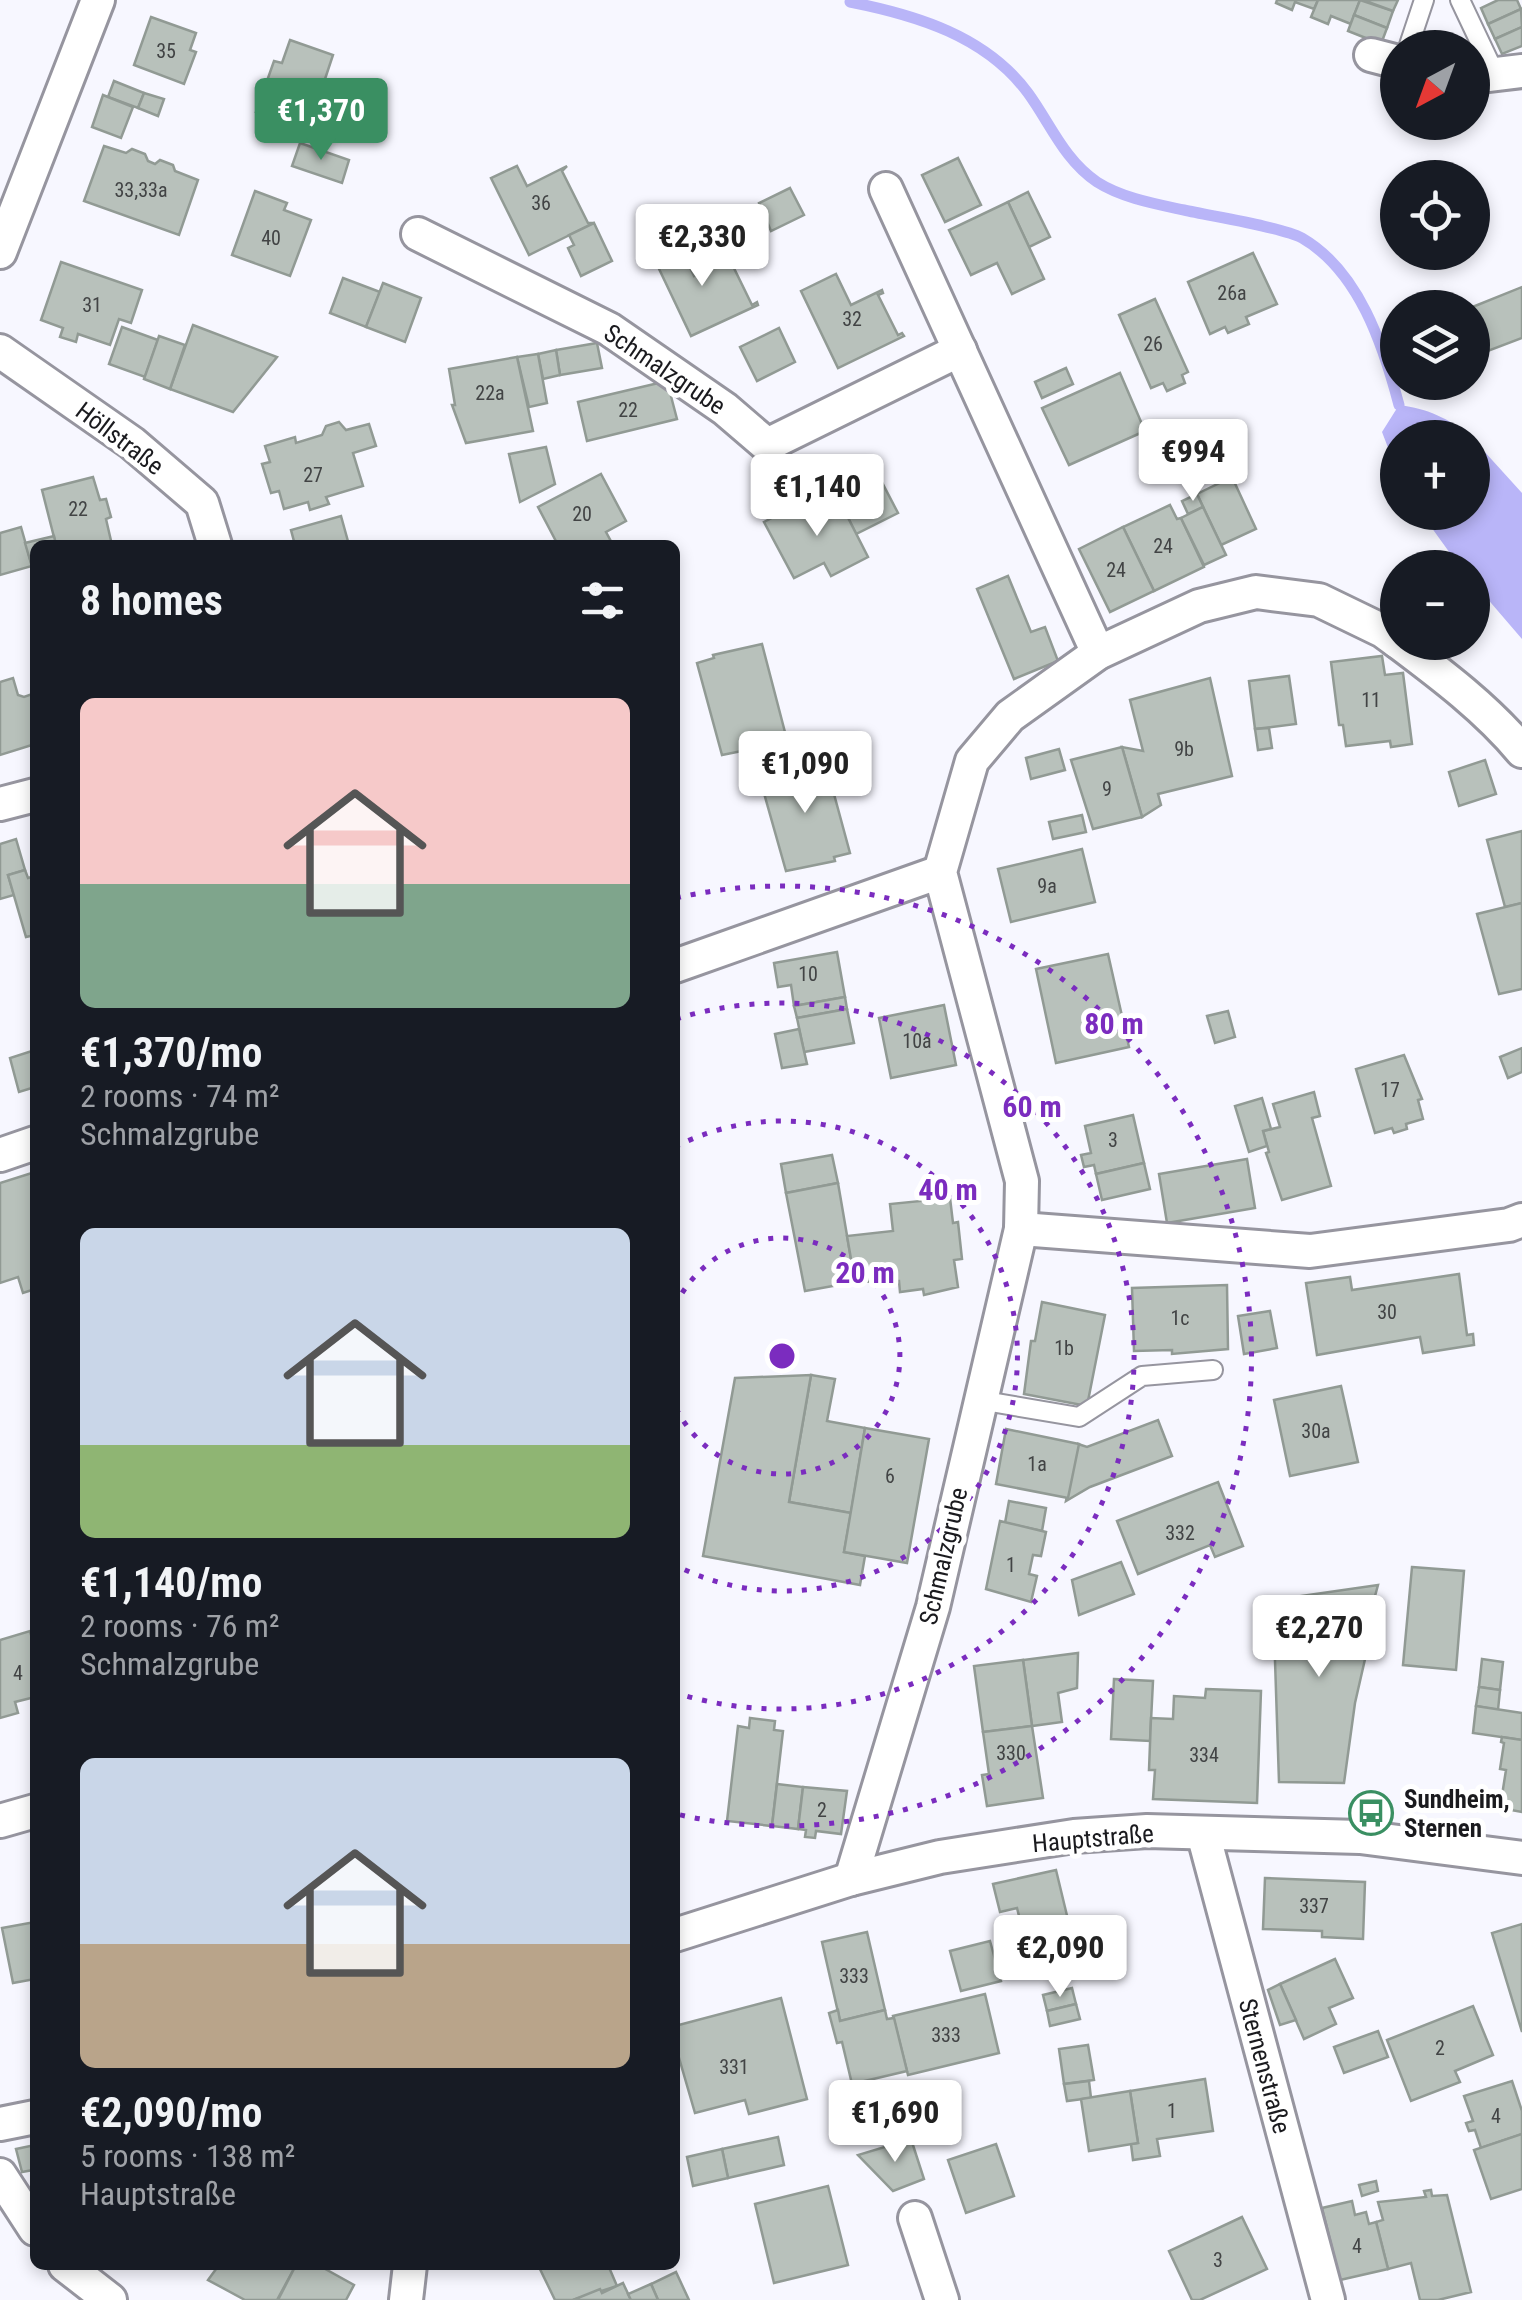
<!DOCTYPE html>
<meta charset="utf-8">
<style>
:root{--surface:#171b24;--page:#242831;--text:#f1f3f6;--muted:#9ea1a6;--accent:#3a8f62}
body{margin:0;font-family:"Roboto Condensed",sans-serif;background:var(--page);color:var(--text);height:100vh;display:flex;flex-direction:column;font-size:38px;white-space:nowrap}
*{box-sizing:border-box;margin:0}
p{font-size:32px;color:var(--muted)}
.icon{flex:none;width:55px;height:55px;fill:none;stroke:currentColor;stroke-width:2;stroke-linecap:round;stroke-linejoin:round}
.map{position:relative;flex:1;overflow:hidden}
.details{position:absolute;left:30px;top:540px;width:650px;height:1730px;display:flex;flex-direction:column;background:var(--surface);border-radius:15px;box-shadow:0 5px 15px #0003}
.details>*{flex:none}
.needle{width:65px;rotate:221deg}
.tools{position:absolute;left:1380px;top:30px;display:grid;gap:20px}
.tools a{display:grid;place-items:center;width:110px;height:110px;border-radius:50%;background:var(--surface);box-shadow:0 5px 15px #0003;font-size:50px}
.price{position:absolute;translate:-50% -85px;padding:0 22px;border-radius:10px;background:#fff;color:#222;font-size:32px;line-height:65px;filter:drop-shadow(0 2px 5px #0008)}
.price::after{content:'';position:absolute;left:50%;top:60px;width:30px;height:22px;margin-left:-15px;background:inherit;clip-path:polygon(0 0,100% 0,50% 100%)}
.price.selected{background:var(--accent);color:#fff}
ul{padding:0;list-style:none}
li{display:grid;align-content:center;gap:20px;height:530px;padding:0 50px}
li span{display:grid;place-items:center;height:310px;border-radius:15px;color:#555}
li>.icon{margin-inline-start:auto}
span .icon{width:180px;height:180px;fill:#fffc;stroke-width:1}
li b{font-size:42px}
h2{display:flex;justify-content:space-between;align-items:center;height:120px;padding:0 50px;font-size:42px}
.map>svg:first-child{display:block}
</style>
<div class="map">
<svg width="1522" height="2300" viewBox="0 0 1522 2300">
<rect width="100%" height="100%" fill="#f7f7ff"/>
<g fill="#b9b5f8">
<path d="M1399,405C1428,409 1449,418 1471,437L1398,438L1397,471L1382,432Z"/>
<polygon points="1473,439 1522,493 1522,639 1473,582 1472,568 1460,567 1421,513 1472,512"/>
</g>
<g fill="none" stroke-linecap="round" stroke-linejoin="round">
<path stroke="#b9b5f8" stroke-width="11" d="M850,2C916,15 986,36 1028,93C1050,123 1064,160 1097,182C1122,198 1156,204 1184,210C1210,216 1282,227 1302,238C1359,271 1383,345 1399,405"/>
</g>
<g fill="#b8c1bb" stroke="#919a94" stroke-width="2.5">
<polygon points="1277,0 1318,0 1314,9 1295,2 1292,10 1276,3"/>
<polygon points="1318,0 1360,0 1351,24 1331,16 1328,24 1311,17"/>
<polygon points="1360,0 1393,11 1387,28 1354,15"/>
<polygon points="1363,0 1398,0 1393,11"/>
<polygon points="1498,0 1517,0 1521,9 1488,24 1481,8"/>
<polygon points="1521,9 1522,27 1495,39 1488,24"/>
<polygon points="1354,15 1387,28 1381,44 1348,31"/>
<polygon points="151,17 196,33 190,50 196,52 184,84 134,65"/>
<polygon points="1522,27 1522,46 1502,54 1495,39"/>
<polygon points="290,40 333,55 325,79 344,85 338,101 349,105 338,135 327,131 323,143 302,135 304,129 256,112 274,61 282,63"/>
<polygon points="114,81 144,93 138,108 108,97"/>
<polygon points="144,93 164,99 158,116 138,108"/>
<polygon points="103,95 133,107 121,138 92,127"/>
<polygon points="300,143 349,160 342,183 292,166"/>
<polygon points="104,146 126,153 132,149 145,154 148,161 155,164 160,160 173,165 175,171 198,180 179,235 84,201"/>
<polygon points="958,158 981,205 945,222 922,175"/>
<polygon points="517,166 527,186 567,166 562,171 588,223 594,223 529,255 491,178"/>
<polygon points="790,188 804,215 771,231 759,203"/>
<polygon points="255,191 287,203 284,210 311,220 290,276 232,255"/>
<polygon points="1028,192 1050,237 1029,247 1008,202"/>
<polygon points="1008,202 1044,279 1012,294 997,263 971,275 949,230"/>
<polygon points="594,223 612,261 581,276 568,248 574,245 569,235"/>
<polygon points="677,239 694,276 736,256 737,259 731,262 752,305 757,302 758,305 691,336 651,252"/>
<polygon points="1253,253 1277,304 1246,317 1249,324 1228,333 1225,327 1210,334 1188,282"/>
<polygon points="61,262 142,290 131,323 119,319 110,345 78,334 76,342 60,337 63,328 41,320"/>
<polygon points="836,274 851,305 882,290 883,293 878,295 898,335 902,333 904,336 838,368 801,291"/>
<polygon points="343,278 380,292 366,327 330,313"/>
<polygon points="383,283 421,298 405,342 366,327"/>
<polygon points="1522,287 1522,338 1472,357 1472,308 1470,308"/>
<polygon points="1155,299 1188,372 1182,375 1185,383 1167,391 1163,383 1151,388 1119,315"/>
<polygon points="193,325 277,357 233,412 170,389"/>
<polygon points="122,327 158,340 145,377 109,364"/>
<polygon points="779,328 795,362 757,381 740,347"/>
<polygon points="159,336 185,345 170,389 144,379"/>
<polygon points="597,343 602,368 560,375 556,350"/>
<polygon points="556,350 560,375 543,379 538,354"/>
<polygon points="538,354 547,403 529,407 517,357"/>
<polygon points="517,357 533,431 466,443 452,405 455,405 449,369"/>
<polygon points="1066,368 1073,384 1042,398 1035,382"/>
<polygon points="1120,373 1145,431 1069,465 1042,408"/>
<polygon points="667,381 677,419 587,441 578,402"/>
<polygon points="339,422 346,430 369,424 376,446 353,453 363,486 326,497 329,504 310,510 308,502 284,509 279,491 271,493 262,464 270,462 265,446 295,437 296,443 322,435 326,426"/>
<polygon points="546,447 555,484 520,502 509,454"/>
<polygon points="873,465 898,513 856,534 832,486"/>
<polygon points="601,474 626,521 606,532 613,545 558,545 538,507"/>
<polygon points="93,477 100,500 106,499 111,517 106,519 112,545 56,545 42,490"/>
<polygon points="1232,477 1256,529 1221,545 1197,494"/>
<polygon points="1197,494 1203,507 1188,514 1182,501"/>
<polygon points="837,496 868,557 831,576 824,563 794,578 764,522 793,507 798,517"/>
<polygon points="1170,505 1177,519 1181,518 1204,567 1154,591 1123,527"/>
<polygon points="1203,507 1226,555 1204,565 1181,518"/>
<polygon points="341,516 349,545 295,545 291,530"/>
<polygon points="21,527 32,566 0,575 0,533"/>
<polygon points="1123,527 1154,591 1110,612 1079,549"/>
<polygon points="54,536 56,545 35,545 35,577 25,543"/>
<polygon points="1008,576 1031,632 1045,627 1058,661 1014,679 977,589"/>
<polygon points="762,644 786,736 770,740 771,745 722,755 697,663 714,658 713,655"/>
<polygon points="1382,656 1385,675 1403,673 1412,744 1391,747 1390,741 1346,746 1343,725 1339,725 1331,662"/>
<polygon points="1289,676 1296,724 1255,729 1249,681"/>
<polygon points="13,678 18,695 24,697 35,693 35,744 0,755 0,682"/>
<polygon points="1210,678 1232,776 1158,794 1161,805 1142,817 1122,747 1143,751 1130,700"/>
<polygon points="1269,728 1272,748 1258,750 1255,729"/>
<polygon points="1122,747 1142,817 1093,829 1071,760"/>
<polygon points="1059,749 1065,770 1031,779 1026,758"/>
<polygon points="1485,760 1496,794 1459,806 1449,772"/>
<polygon points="825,761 850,853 834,857 835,861 786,871 760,779 806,762 807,766"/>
<polygon points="1082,815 1086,832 1053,839 1049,822"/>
<polygon points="1522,831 1522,903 1505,907 1487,840"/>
<polygon points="16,839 25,870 8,875 14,895 0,899 0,844"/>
<polygon points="1082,849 1095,902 1011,922 998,869"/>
<polygon points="25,870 28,878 35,876 35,935 26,937 8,875"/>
<polygon points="1522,903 1522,989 1499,994 1477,914"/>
<polygon points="837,952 845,997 794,1006 791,985 778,987 774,963"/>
<polygon points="1108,954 1129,1047 1056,1063 1036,969"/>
<polygon points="845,997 847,1009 797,1018 794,1006"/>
<polygon points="944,1005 956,1065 891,1078 879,1018"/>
<polygon points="847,1009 854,1043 804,1052 797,1018"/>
<polygon points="1228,1011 1235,1037 1215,1043 1207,1016"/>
<polygon points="799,1029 807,1064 782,1068 775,1034"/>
<polygon points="1522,1048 1522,1072 1508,1078 1500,1057"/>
<polygon points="35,1050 35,1087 19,1092 10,1058"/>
<polygon points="1404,1055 1422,1099 1418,1100 1423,1119 1406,1124 1407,1129 1394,1133 1392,1128 1375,1133 1356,1069"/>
<polygon points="1314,1092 1320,1116 1312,1118 1331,1186 1282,1200 1266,1153 1269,1152 1263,1131 1280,1127 1273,1104"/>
<polygon points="1262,1098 1271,1129 1263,1131 1267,1146 1249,1152 1235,1106"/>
<polygon points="1133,1115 1144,1163 1096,1174 1094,1165 1084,1167 1081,1155 1091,1153 1085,1126"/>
<polygon points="832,1155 838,1183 786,1193 781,1164"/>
<polygon points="1247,1159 1255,1208 1167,1223 1159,1174"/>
<polygon points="1144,1163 1150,1189 1102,1200 1096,1174"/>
<polygon points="35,1172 35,1289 23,1293 18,1277 0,1283 0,1183"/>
<polygon points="838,1183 855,1282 805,1291 786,1193"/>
<polygon points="950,1198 953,1223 958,1222 962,1259 954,1260 958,1287 924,1295 923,1289 900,1292 899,1281 855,1282 847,1236 893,1231 890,1204"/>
<polygon points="1459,1274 1467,1335 1473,1334 1474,1345 1423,1353 1420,1337 1317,1355 1306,1283 1350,1277 1352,1290"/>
<polygon points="1227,1285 1228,1349 1172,1354 1172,1350 1134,1351 1132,1288"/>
<polygon points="1042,1302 1105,1315 1087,1406 1024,1394 1031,1341 1035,1341"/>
<polygon points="1270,1311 1277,1348 1244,1354 1238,1316"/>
<polygon points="811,1375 835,1379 827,1421 865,1428 851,1513 789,1502"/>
<polygon points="811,1375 789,1502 851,1513 844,1552 865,1556 860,1585 703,1556 735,1378"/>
<polygon points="1341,1386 1358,1462 1290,1476 1274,1400"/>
<polygon points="1158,1420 1172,1456 1090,1487 1066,1501 1078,1444 1087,1447"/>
<polygon points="865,1428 929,1439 907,1563 844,1552"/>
<polygon points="1006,1429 1079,1444 1068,1498 996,1484"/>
<polygon points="1218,1482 1243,1546 1215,1557 1210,1545 1138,1574 1117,1521"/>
<polygon points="1009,1501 1046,1508 1042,1531 1005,1523"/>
<polygon points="1000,1521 1046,1532 1041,1556 1033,1555 1029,1574 1037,1576 1031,1602 986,1589"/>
<polygon points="1121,1562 1134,1594 1079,1615 1072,1580"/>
<polygon points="1412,1567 1464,1571 1456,1670 1403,1665"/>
<polygon points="1378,1585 1371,1611 1376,1611 1355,1703 1344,1783 1279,1782 1273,1600"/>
<polygon points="30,1631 35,1650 35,1697 15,1702 18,1713 0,1718 0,1640"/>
<polygon points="1078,1653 1077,1688 1058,1693 1062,1722 1032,1726 1023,1660"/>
<polygon points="1482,1659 1503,1662 1500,1690 1479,1687"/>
<polygon points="1023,1660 1032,1726 983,1732 974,1666"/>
<polygon points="1114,1679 1153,1681 1150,1741 1111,1739"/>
<polygon points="1479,1687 1500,1690 1498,1710 1476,1706"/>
<polygon points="1206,1689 1261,1691 1257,1803 1153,1799 1155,1770 1149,1770 1151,1718 1173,1719 1174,1696 1205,1698"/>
<polygon points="1476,1706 1522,1713 1522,1740 1473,1733"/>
<polygon points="750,1718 775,1721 774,1730 783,1731 772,1826 727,1821 738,1726 749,1728"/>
<polygon points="1032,1726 1043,1798 987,1806 982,1775 989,1774 983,1732"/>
<polygon points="1502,1737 1522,1740 1522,1812 1500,1808 1506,1770 1500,1769 1504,1743 1501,1742"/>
<polygon points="777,1784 803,1787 798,1829 772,1826"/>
<polygon points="803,1787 847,1791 841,1834 816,1831 815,1838 805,1837 806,1830 798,1829"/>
<polygon points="1056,1870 1077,1957 1032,1967 1017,1908 1000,1912 993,1884"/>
<polygon points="1265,1878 1365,1882 1363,1939 1322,1937 1322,1931 1263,1929"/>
<polygon points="35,1922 35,1979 13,1983 2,1928"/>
<polygon points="1522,1924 1522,2032 1492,1933"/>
<polygon points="867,1932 885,2010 840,2021 822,1942"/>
<polygon points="990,1941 1001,1981 961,1991 950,1951"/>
<polygon points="1335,1959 1353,1998 1329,2008 1336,2024 1304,2039 1280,1984"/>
<polygon points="1280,1984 1296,2020 1280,2025 1268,1990"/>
<polygon points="1072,1988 1076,2004 1047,2011 1043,1995"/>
<polygon points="985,1994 999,2053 908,2075 893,2016"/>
<polygon points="781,1998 807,2099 749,2114 745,2100 695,2113 675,2044 675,2026"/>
<polygon points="1076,2004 1080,2019 1050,2026 1047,2011"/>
<polygon points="1473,2006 1493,2055 1455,2071 1460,2082 1411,2101 1387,2040"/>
<polygon points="838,2010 840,2021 885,2010 887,2019 894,2018 907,2071 852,2084 842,2042 837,2043 829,2013"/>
<polygon points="1378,2031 1388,2057 1344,2073 1334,2047"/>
<polygon points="1088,2045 1094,2080 1064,2084 1059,2049"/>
<polygon points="1205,2079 1213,2131 1157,2139 1160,2156 1133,2160 1131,2144 1138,2143 1130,2091"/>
<polygon points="1089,2081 1091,2098 1067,2101 1064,2084"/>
<polygon points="1512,2081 1522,2111 1522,2134 1481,2148 1475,2130 1469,2131 1466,2123 1473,2121 1464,2096"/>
<polygon points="1130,2091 1138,2143 1089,2151 1081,2099"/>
<polygon points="1522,2134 1522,2189 1491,2199 1474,2150"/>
<polygon points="778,2137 784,2165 728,2178 722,2149"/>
<polygon points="911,2139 924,2179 893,2191 858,2155"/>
<polygon points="996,2144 1014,2196 966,2213 948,2160"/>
<polygon points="35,2145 35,2176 33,2170 22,2172 16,2149"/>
<polygon points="722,2149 728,2178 693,2186 687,2157"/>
<polygon points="1376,2181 1378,2191 1362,2196 1359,2185"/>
<polygon points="828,2186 848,2265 774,2283 755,2204"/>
<polygon points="1431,2190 1432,2196 1447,2195 1471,2292 1438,2300 1420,2300 1411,2263 1388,2269 1376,2222 1383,2220 1378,2202 1426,2197 1424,2191"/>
<polygon points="1352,2201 1355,2215 1366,2212 1369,2224 1376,2222 1388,2269 1340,2280 1322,2208"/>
<polygon points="1242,2217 1267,2269 1200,2300 1192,2300 1169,2251"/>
<polygon points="219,2265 296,2265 277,2300 245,2300 208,2280"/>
<polygon points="296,2265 318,2265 354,2285 346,2300 278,2300"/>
<polygon points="538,2265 608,2265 617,2286 573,2300 555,2300"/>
<polygon points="676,2272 689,2300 658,2300 651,2284"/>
<polygon points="623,2283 631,2300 573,2300 600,2289 602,2293"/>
<polygon points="651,2284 658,2300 631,2300 628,2294"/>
</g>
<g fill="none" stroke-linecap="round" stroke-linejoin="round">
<g stroke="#96959f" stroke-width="22">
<g id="lane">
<polyline points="1460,0 1495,74"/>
<polyline points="1408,48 1424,0"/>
<polyline points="979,1400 1079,1417 1142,1376 1213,1370"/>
</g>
</g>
<g stroke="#96959f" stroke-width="38">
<g id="street">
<polyline points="1371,55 1398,62"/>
<polyline points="1472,77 1522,71"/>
<polyline points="886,189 1098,653"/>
<polyline points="418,234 609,329 725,409 767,445 960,350"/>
<polyline points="0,252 98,0"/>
<polyline points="0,351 132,443 202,503 215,545"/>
<path d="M1398,642C1442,675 1487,709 1522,751"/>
<polyline points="0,804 35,795"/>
<polyline points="675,966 940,872"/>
<polyline points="0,1155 35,1143"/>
<polyline points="1021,1229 1310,1251 1509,1225 1522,1220"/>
<polyline points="0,1821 35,1811"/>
<polyline points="1203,1833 1328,2300"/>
<polyline points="851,1879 933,1607 1021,1229 1022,1181 940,872 972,761 1010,716 1098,653 1199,606 1256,592 1319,600 1383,631 1398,642"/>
<polyline points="675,1935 851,1879 940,1857 1074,1836 1147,1831 1360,1837 1522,1858"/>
<polyline points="0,2124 35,2117"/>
<polyline points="0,2175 35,2229"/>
<polyline points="915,2218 942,2300"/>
<polyline points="65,2265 110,2300"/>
<polyline points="406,2300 410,2265"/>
</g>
</g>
<use href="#lane" stroke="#fff" stroke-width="18"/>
<use href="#street" stroke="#fff" stroke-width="32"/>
</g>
<g fill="none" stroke="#7b2cbf" stroke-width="5" stroke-dasharray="5 10">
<path d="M675 1306A118 118 0 1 1 675 1406"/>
<path d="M675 1147A235 235 0 1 1 675 1565"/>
<path d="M676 1019A353 353 0 1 1 676 1693"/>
<path d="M676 898A470 470 0 1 1 676 1814"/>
</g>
<defs>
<g id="bus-ring" transform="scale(2.25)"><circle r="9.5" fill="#fff" stroke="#3a8f62" stroke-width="1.5"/><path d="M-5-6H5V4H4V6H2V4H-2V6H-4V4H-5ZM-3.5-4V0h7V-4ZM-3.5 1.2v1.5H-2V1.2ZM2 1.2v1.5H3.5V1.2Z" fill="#3a8f62"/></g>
</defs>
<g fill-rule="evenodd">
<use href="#bus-ring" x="1371" y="1813"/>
</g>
<g text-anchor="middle" stroke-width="10" stroke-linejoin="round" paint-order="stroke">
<g font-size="20" fill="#424445">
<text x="166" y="58">35</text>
<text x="141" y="197">33,33a</text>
<text x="541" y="210">36</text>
<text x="271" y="245">40</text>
<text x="1232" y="300">26a</text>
<text x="92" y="312">31</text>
<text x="852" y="326">32</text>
<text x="1153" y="351">26</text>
<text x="490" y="400">22a</text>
<text x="628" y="417">22</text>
<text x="313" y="482">27</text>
<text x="78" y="516">22</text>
<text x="582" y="521">20</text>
<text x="1163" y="553">24</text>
<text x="1116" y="577">24</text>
<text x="1371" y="707">11</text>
<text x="1184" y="756">9b</text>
<text x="1107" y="796">9</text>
<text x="1047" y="893">9a</text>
<text x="808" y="981">10</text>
<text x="917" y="1048">10a</text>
<text x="1390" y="1097">17</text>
<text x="1113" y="1147">3</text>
<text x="1387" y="1319">30</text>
<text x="1180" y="1325">1c</text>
<text x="1064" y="1355">1b</text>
<text x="1316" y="1438">30a</text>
<text x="1037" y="1471">1a</text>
<text x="890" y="1483">6</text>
<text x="1180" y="1540">332</text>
<text x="1011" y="1572">1</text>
<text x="18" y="1680">4</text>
<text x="1011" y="1760">330</text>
<text x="1204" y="1762">334</text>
<text x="822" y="1817">2</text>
<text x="1314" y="1913">337</text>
<text x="854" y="1983">333</text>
<text x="946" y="2042">333</text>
<text x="1440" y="2055">2</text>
<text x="734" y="2074">331</text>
<text x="1172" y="2118">1</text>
<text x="1496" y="2123">4</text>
<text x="1357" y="2253">4</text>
<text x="1218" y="2267">3</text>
</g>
<g font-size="25" fill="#1a1a1e" stroke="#fff">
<text transform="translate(665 369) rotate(34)" y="9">Schmalzgrube</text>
<text transform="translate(120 438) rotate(37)" y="9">Höllstraße</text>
<text transform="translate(943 1556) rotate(-77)" y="9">Schmalzgrube</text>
<text transform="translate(1093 1838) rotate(-5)" y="9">Hauptstraße</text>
<text transform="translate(1265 2066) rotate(75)" y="9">Sternenstraße</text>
</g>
<g font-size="25" font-weight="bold" fill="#1a1a1e" stroke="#fff" text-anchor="start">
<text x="1404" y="1808">Sundheim,<tspan x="1404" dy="29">Sternen</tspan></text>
</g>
</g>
<circle cx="782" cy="1356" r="15" fill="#7b2cbf" stroke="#fff" stroke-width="5"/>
<g font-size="30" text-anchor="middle" font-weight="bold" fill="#7b2cbf" stroke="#fff" stroke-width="10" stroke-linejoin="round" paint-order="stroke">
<text x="1114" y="1034">80 m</text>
<text x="1032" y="1117">60 m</text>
<text x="948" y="1200">40 m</text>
<text x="865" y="1283">20 m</text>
</g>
</svg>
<div class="tools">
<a><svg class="needle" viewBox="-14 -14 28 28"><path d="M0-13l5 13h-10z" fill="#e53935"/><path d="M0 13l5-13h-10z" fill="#9ea1a6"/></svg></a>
<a><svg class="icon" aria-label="locate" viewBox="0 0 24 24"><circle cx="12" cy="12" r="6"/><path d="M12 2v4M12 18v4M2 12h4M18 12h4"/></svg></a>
<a><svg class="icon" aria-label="layers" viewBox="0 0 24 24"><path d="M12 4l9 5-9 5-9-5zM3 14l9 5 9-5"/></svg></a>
<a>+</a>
<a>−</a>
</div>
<b class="price selected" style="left:321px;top:163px">€1,370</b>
<b class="price" style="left:702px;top:289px">€2,330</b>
<b class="price" style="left:1193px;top:504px">€994</b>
<b class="price" style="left:817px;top:539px">€1,140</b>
<b class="price" style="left:805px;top:816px">€1,090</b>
<b class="price" style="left:1319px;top:1680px">€2,270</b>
<b class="price" style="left:1060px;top:2000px">€2,090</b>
<b class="price" style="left:895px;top:2165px">€1,690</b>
<section class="details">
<h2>8 homes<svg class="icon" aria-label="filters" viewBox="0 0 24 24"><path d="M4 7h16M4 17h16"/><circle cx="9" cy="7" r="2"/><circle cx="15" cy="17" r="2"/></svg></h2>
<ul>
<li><span style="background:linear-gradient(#f6c9c9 60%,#7fa58c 0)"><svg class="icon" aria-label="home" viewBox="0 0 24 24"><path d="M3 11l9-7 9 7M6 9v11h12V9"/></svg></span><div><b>€1,370/mo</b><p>2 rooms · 74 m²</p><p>Schmalzgrube</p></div></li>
<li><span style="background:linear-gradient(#c9d6e8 70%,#8fb573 0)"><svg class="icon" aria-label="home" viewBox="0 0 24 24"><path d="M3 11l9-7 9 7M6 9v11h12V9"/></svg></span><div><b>€1,140/mo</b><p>2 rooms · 76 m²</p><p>Schmalzgrube</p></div></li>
<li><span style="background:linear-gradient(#c9d6e8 60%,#b9a48a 0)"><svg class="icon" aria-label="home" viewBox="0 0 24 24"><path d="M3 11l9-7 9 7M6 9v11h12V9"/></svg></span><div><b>€2,090/mo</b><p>5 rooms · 138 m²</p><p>Hauptstraße</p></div></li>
</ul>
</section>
</div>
